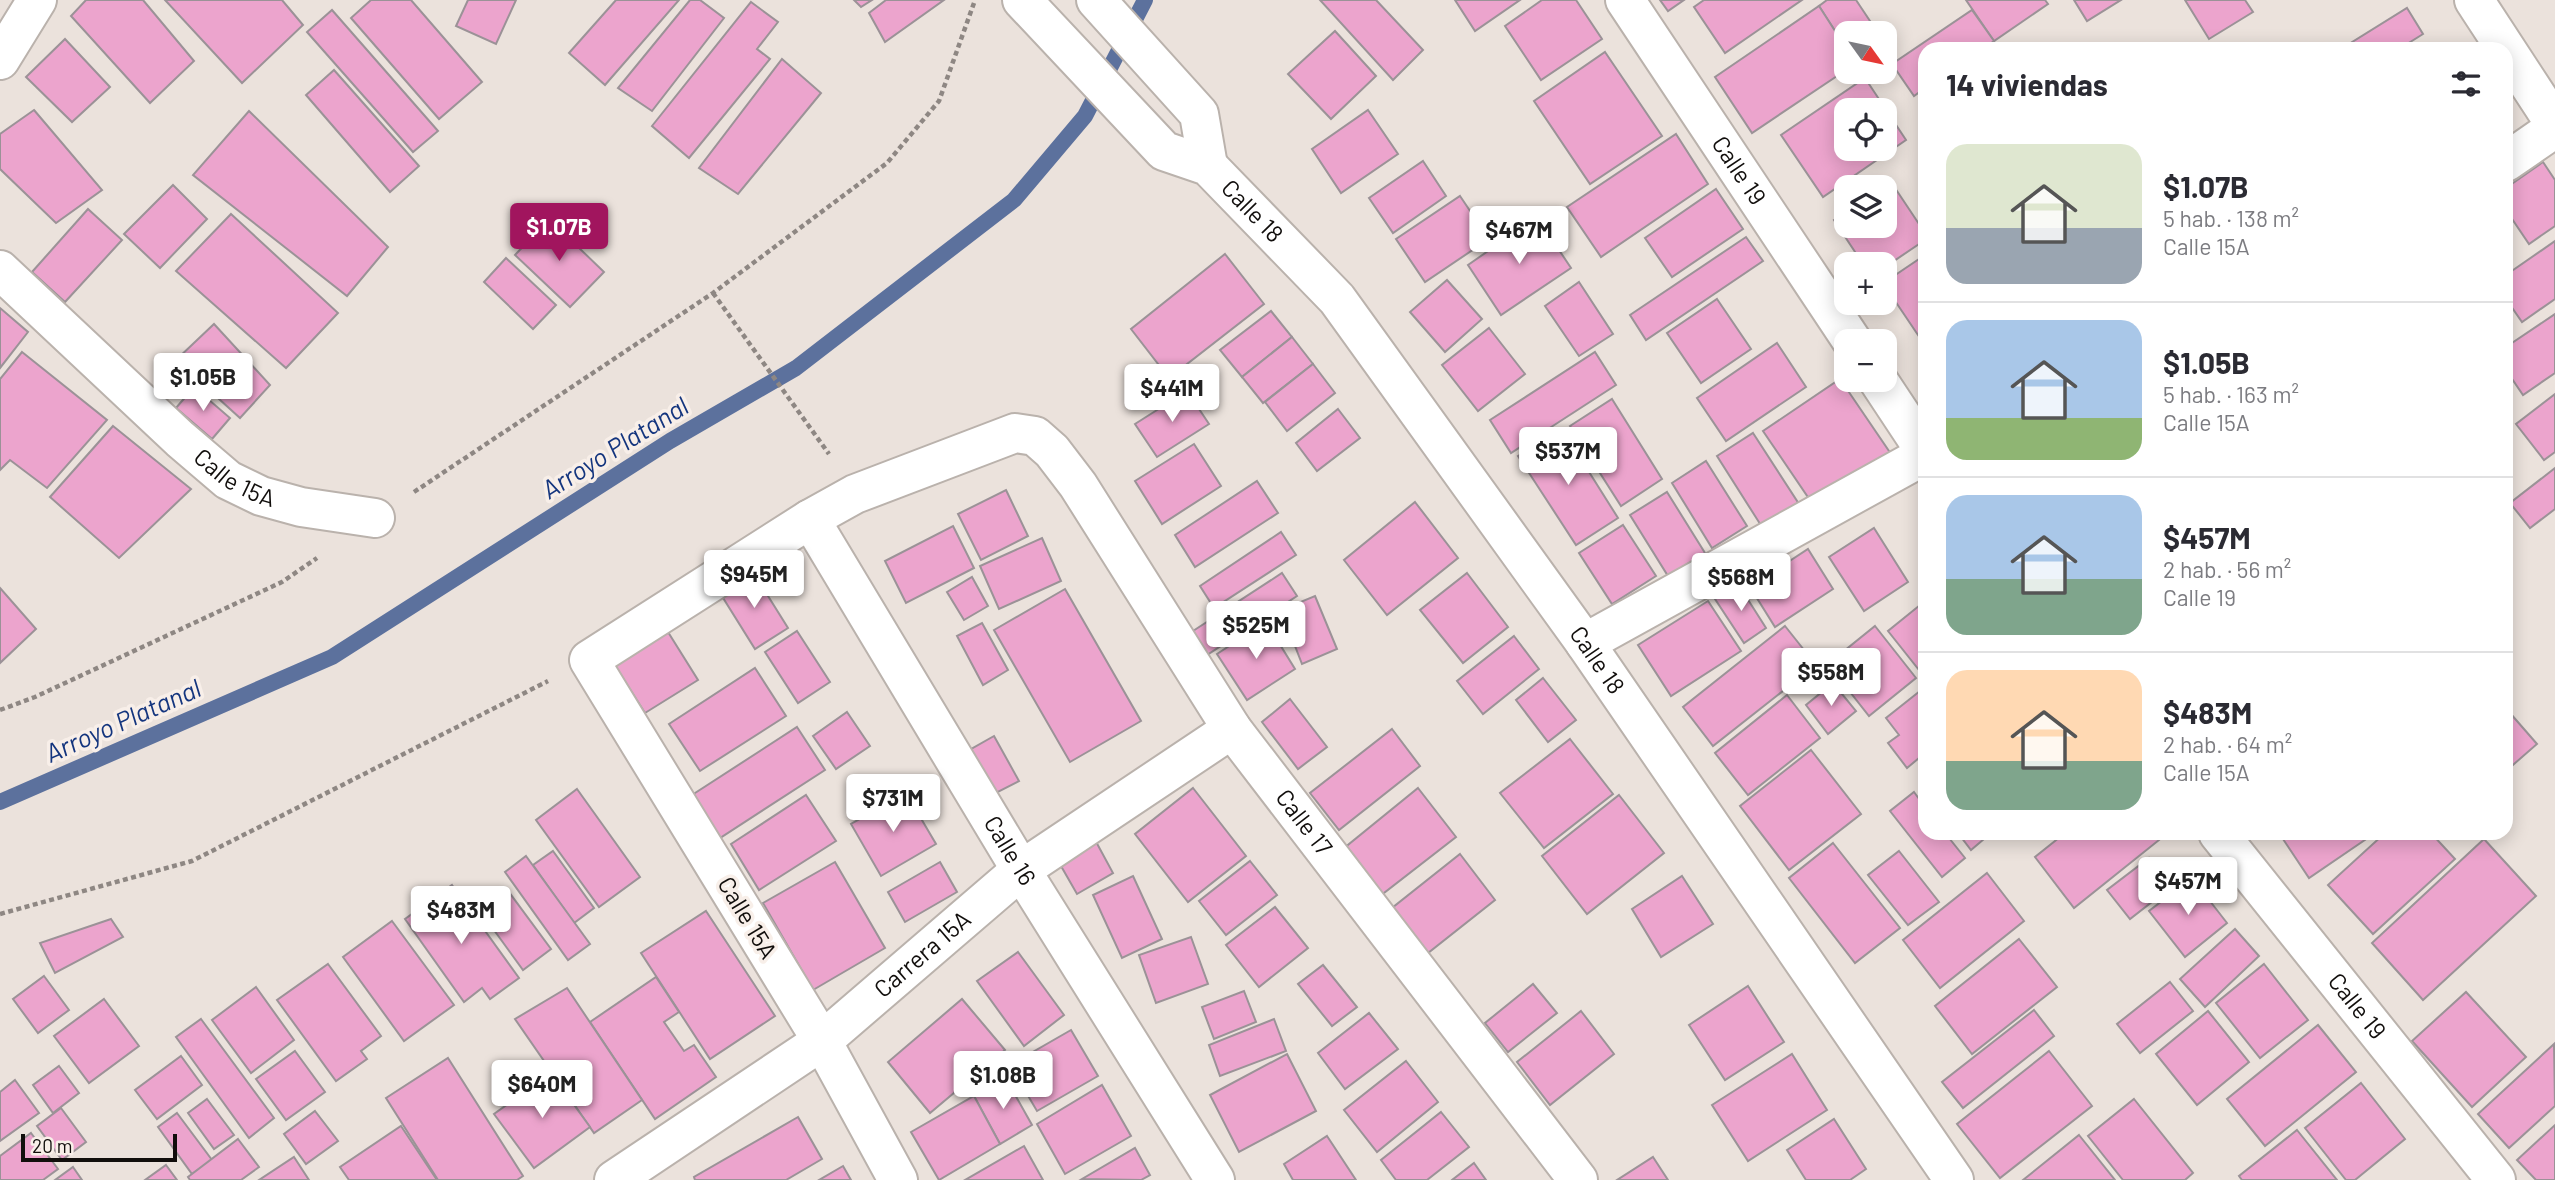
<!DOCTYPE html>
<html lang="es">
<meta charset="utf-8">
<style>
:root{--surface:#fff;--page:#f2f2f3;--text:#2b2b33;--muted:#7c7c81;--line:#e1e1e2;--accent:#a1155e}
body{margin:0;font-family:Barlow,sans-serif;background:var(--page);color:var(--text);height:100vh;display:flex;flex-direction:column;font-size:26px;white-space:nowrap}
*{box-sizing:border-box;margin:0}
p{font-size:23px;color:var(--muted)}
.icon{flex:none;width:38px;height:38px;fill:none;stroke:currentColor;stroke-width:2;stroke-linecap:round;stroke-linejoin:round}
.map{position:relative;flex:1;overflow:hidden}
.details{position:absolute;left:1918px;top:42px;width:595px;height:798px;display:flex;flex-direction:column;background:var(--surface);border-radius:21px;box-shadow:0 4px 18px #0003}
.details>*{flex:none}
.needle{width:46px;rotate:123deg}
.tools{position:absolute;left:1834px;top:21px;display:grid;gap:14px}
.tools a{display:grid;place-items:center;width:63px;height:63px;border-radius:14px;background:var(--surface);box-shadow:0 4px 18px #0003;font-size:35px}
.scale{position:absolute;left:21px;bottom:18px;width:156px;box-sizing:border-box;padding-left:7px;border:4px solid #110e0c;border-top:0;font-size:19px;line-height:24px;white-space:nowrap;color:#110e0c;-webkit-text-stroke:5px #f8efe9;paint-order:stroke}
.price{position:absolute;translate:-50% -60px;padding:0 16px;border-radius:7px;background:#fff;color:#222;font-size:23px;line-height:46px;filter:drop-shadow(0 2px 4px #0008)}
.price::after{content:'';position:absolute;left:50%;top:42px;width:21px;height:16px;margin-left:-10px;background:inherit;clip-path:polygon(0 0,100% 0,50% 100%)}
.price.current{background:var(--accent);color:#fff}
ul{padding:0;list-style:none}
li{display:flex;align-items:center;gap:21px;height:175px;padding:0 28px}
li+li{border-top:2px solid var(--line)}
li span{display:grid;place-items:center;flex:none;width:196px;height:140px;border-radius:21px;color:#555}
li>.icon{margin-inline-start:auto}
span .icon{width:84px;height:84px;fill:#fffc;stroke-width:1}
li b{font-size:30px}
h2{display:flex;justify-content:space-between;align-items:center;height:84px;padding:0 28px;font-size:30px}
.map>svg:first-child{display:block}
</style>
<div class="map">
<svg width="2555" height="1180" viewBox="0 0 2555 1180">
<rect width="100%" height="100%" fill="#ebe2dc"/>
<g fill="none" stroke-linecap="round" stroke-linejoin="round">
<polyline stroke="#5c719d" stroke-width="16" points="0,802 332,657 670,441 796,368 1014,200 1085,116 1145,0"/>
</g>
<g fill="#eca4cd" stroke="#9b9297" stroke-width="2" fill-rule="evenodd">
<polygon points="86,0 143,0 194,61 150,103 71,16"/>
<polygon points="165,0 282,0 303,25 242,83"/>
<polygon points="371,0 411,0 482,82 439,119 351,18"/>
<polygon points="468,0 516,0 496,44 456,26"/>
<polygon points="616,0 679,0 605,85 569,53"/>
<polygon points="690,0 700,0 724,18 652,111 618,88"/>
<polygon points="854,0 872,0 861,7"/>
<polygon points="886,0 944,0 885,42 869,13"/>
<polygon points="1320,0 1376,0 1423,50 1393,80"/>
<polygon points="1455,0 1520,0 1475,31"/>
<polygon points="1542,0 1576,0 1602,39 1541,80 1505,26"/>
<polygon points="1660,0 1684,0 1668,11"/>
<polygon points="1704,0 1802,0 1725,53 1694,7"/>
<polygon points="1827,0 1856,0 1878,33 1846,33 1846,48 1819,6"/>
<polygon points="1966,0 2045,0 2048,4 1994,41"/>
<polygon points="2074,0 2121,0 2087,21"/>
<polygon points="2185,0 2245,0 2253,12 2209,39"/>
<polygon points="751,2 778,22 757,49 770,59 689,158 652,126"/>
<polygon points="1819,6 1846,48 1846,70 1752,133 1715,77"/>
<polygon points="2407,8 2423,34 2399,49 2341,49"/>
<polygon points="332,10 438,131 413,152 307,32"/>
<polygon points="1972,10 1994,41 1983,49 1925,49 1925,88 1914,96 1892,64"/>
<polygon points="1335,31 1376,76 1331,119 1288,74"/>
<polygon points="65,39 110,87 72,122 26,77"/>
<polygon points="1605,52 1662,136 1590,184 1534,101"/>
<polygon points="782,59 821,93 738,194 699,168"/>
<polygon points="334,70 419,166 390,192 306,95"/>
<path d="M1865,78L1906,140L1823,197L1781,135ZM1846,110H1885V149H1846Z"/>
<polygon points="34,110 102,190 56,223 0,169 0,134"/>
<polygon points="1368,110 1398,154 1341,193 1312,149"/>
<polygon points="249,111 388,247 347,296 193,175"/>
<polygon points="1676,134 1708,184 1601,257 1567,207"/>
<polygon points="1423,161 1446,196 1393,233 1369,198"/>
<polygon points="2543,162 2555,180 2555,226 2529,244 2506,210 2506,188"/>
<polygon points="1891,182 1925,233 1925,240 1885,267 1885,264 1863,264 1834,220 1846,212 1846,226 1885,226 1883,187"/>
<polygon points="173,185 207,219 160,268 124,234"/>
<polygon points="1716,189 1743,229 1672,277 1645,238"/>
<polygon points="1460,196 1489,239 1425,282 1396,239"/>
<polygon points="88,209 122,240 65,302 32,272"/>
<polygon points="231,214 338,313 286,368 176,271"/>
<polygon points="1537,217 1571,268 1501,315 1468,265"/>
<polygon points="549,219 604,272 570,307 515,255"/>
<polygon points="1746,237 1763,261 1646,340 1630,315"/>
<polygon points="2555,241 2555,299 2522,322 2506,299 2506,275"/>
<polygon points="1225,254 1264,304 1169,378 1131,329"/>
<polygon points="1925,255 1925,335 1920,338 1885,286 1885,282"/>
<polygon points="506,258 556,305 533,329 484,282"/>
<polygon points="1447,280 1482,319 1445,352 1410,312"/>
<polygon points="1579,282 1613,334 1579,356 1545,306"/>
<polygon points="1717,299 1751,349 1701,383 1667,333"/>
<polygon points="0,308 28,332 0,368"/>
<polygon points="1271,311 1292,337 1242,377 1220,350"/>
<polygon points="2555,314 2555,373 2523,395 2506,370 2506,347"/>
<polygon points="214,324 270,385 240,418 176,360"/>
<polygon points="1489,328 1525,374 1478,411 1442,365"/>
<polygon points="1292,337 1313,364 1263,403 1242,377"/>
<polygon points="1777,343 1806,387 1726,441 1697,398"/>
<polygon points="22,352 107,420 47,488 10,460 0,470 0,379"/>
<polygon points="1595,352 1616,385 1511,453 1490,420"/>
<polygon points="1313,364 1335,393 1287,431 1265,402"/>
<polygon points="1840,379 1891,454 1814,506 1763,431"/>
<polygon points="194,387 230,418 212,439 176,408"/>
<polygon points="1187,391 1209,424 1157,457 1135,424"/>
<polygon points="2555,394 2555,452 2544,460 2516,424"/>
<polygon points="1612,399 1662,479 1621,506 1570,426"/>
<polygon points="1338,409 1360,438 1317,471 1296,443"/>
<polygon points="113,426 191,489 119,558 50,497"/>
<polygon points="1562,429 1618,518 1576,545 1518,456"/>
<polygon points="1753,433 1799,504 1762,527 1717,456"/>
<polygon points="1194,444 1221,486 1162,524 1135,481"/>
<polygon points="1706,461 1747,526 1712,548 1672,483"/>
<polygon points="2555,468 2555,509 2530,528 2510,503"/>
<polygon points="1257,481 1278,513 1195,567 1175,535"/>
<polygon points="1006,490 1028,536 981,560 958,514"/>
<polygon points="1667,492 1705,553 1668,576 1630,515"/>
<polygon points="1415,502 1458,558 1387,615 1344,560"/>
<polygon points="1623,525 1656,576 1612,604 1579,553"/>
<polygon points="953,526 974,568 906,603 885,561"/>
<polygon points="1874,528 1908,582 1864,611 1829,557"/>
<polygon points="1281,532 1296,555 1214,608 1200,586"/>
<polygon points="1042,538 1061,581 999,609 980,566"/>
<polygon points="1808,549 1833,589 1775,627 1750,587"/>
<polygon points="753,572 788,628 755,649 720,593"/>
<polygon points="1282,573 1297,596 1207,655 1193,631"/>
<polygon points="1467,573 1508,627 1463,663 1420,610"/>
<polygon points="972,577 988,606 964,620 947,592"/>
<polygon points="1738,584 1766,628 1744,643 1715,599"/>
<polygon points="0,588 36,629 0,663"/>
<polygon points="1065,589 1141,721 1070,762 994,630"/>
<polygon points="1315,596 1337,649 1302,664 1281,610"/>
<polygon points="1708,601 1741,651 1671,696 1638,645"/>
<polygon points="1925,601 1925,673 1923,675 1888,631"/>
<polygon points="1266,622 1295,669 1247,700 1217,654"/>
<polygon points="982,623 1008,670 983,685 957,636"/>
<polygon points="663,624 698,680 645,713 610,658"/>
<polygon points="1785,626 1816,665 1713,746 1683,707"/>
<polygon points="1875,626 1916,678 1869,716 1828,664"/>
<polygon points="797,631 830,682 798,703 765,652"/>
<polygon points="1514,636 1539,669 1483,714 1457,681"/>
<polygon points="755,668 786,716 700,771 669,724"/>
<polygon points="1543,678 1576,720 1548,742 1516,700"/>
<polygon points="1833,683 1856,711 1828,734 1806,705"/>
<polygon points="1925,687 1925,753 1907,768 1888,743 1899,735 1886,718"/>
<polygon points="1787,695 1820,738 1748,795 1715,753"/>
<polygon points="1290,699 1327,747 1298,769 1262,722"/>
<polygon points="847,712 870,746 836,769 813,736"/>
<polygon points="2510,713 2537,744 2506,771 2506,717"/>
<polygon points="797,727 825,770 720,838 692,795"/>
<polygon points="1392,729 1420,766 1339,830 1310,793"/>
<polygon points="994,736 1019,781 990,796 966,752"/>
<polygon points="1570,739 1613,794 1544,848 1500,793"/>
<polygon points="1811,750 1861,814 1789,870 1740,806"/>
<polygon points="1193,788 1246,856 1188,902 1135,834"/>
<polygon points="1418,788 1456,837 1380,896 1343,849"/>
<polygon points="577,789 640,877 599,907 536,820"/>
<polygon points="1914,792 1925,807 1925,833 1945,833 1965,858 1942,877 1890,811"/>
<polygon points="906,793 936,844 881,876 851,824"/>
<polygon points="806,795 836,841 759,890 731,844"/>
<polygon points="1619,795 1664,853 1587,914 1542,856"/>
<polygon points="1958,833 1991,833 1971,850"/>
<polygon points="2065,833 2161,833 2164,836 2074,908 2035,857"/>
<polygon points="2279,833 2375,833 2309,878"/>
<polygon points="2385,833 2431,833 2455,859 2373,934 2328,885"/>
<polygon points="1094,838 1113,873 1077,894 1057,859"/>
<polygon points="2484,839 2536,896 2423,1000 2372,943"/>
<polygon points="1833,843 1900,928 1855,963 1789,878"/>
<polygon points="553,851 594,908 574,923 533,865"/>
<polygon points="1899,851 1939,902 1908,925 1868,875"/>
<polygon points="1460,854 1495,900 1428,953 1392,908"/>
<polygon points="526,856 590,944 568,960 505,872"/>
<polygon points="2149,858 2171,887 2130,919 2107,890"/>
<polygon points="1250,861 1277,895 1226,935 1199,901"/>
<polygon points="835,862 885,948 813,990 763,903"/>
<polygon points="940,862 957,892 905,922 888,892"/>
<polygon points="1987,873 2024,921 1940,988 1903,940"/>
<polygon points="1133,876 1162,939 1122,958 1093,895"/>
<polygon points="1682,876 1713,924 1661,957 1632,909"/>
<polygon points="2192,878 2227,923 2185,957 2149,911"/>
<polygon points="452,885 519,978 490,999 482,988 464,1002 405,919"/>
<polygon points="506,888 551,949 523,970 478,908"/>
<polygon points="1275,907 1308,948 1259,987 1226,945"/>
<polygon points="706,911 775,1016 710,1059 641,953"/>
<polygon points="111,919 123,937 55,973 40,943"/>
<polygon points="392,921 454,1005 404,1041 343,957"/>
<polygon points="2235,929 2259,956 2205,1007 2180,979"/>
<polygon points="1191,937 1208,984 1156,1003 1139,955"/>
<polygon points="2019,939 2057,987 1972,1054 1935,1006"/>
<polygon points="1018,952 1064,1015 1024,1046 977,981"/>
<polygon points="328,964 381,1036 361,1051 367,1059 336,1081 277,1000"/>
<polygon points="2264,964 2308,1020 2260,1058 2216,1003"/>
<polygon points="1323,965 1357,1007 1332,1026 1298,984"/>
<polygon points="44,976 69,1010 38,1033 13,999"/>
<polygon points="656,977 679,1012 664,1022 684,1051 694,1045 716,1077 655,1119 590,1022"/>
<polygon points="2170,982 2193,1011 2140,1053 2117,1024"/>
<polygon points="1533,984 1557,1013 1508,1052 1485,1023"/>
<polygon points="1748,986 1784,1042 1725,1080 1689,1025"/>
<polygon points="256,987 294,1040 251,1073 212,1020"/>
<polygon points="567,988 642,1100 594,1133 515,1019"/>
<polygon points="1244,991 1256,1022 1214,1039 1202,1007"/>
<polygon points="2466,992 2526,1057 2472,1107 2412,1041"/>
<polygon points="104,999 139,1046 89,1083 54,1036"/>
<polygon points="962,999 1005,1050 930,1113 888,1062"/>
<polygon points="2034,1010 2054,1036 1963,1108 1942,1082"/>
<polygon points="1581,1011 1614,1054 1550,1105 1517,1062"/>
<polygon points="2208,1011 2249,1062 2197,1105 2156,1054"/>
<polygon points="1369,1013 1398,1049 1345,1089 1318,1053"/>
<polygon points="201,1019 274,1118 249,1138 176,1037"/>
<polygon points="1274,1019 1286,1051 1220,1076 1209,1045"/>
<polygon points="2318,1025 2356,1072 2265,1146 2227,1099"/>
<polygon points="1071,1030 1098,1076 1037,1111 1010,1065"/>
<polygon points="2554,1044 2555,1106 2509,1148 2478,1114"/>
<polygon points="295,1051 325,1092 286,1120 256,1079"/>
<polygon points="2049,1051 2092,1106 2000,1178 1957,1124"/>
<polygon points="1287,1054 1316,1111 1239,1152 1210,1095"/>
<polygon points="1792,1054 1827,1110 1748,1161 1712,1105"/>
<polygon points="181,1056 202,1085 157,1119 135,1090"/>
<polygon points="448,1058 523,1176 517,1180 438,1180 386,1098"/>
<polygon points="1406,1061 1438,1102 1377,1152 1344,1110"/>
<polygon points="59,1066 79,1093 53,1113 33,1085"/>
<polygon points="551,1073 590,1127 534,1168 494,1114"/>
<polygon points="1005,1077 1032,1125 1000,1144 974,1096"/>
<polygon points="15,1080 39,1113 0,1141 0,1092"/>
<polygon points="2361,1083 2405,1139 2355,1180 2346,1180 2305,1128"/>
<polygon points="1102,1085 1131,1136 1065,1174 1037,1124"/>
<polygon points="974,1096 1000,1144 939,1180 911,1132"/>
<polygon points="207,1099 234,1135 214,1149 188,1113"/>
<polygon points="2134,1099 2193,1173 2185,1180 2123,1180 2088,1136"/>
<polygon points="61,1108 86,1142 62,1160 37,1126"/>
<polygon points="315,1111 338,1141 306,1164 284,1134"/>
<polygon points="1441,1112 1469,1147 1427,1180 1396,1180 1381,1160"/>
<polygon points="177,1113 212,1160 192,1174 158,1127"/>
<polygon points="798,1117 822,1159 786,1180 695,1180 694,1177"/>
<polygon points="1834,1119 1866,1169 1850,1180 1806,1180 1787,1150"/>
<polygon points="2555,1125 2555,1180 2536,1180 2517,1160"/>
<polygon points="401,1126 437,1180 349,1180 340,1167"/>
<polygon points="2297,1130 2337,1180 2242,1180 2239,1176"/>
<polygon points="31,1133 58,1169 43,1180 0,1180 0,1156"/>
<polygon points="2079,1135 2115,1180 2023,1180"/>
<polygon points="1327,1136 1356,1180 1293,1180 1284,1164"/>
<polygon points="238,1139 259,1167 241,1180 190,1180 188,1177"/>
<polygon points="1024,1146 1043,1180 965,1180"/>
<polygon points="1135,1148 1150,1175 1141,1180 1082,1179"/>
<polygon points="294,1157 309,1180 259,1180"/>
<polygon points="1653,1157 1668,1180 1617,1180"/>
<polygon points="1474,1163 1486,1180 1452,1180"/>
<polygon points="166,1165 177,1180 145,1180"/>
<polygon points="843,1166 851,1180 819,1180"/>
<polygon points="73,1167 82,1180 55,1180"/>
</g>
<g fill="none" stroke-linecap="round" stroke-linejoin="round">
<g stroke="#bab2ac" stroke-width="42">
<g id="minor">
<path id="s1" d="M1625,0L1852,341"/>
<polyline points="2474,0 2555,124"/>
<polyline points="0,60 37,0"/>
<polyline points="2506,162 2555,128"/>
<path id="s2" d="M0,270L180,439L228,480L261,496L301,507L375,518"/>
<polyline points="1878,380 1925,451"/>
<path id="s3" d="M810,519L1021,870L1215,1180"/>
<polyline points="1585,643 1925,455"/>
<path id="s4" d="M2218,833L2496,1180"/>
<path id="s5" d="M614,1180L822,1041L1021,870L1232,729"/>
<path id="s6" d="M898,1180L822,1041L589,660L810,519L855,494L1015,433L1035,436L1052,451L1078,485L1232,729L1578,1180"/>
</g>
</g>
<g stroke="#bab2ac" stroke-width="42">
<g id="secondary">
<path id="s7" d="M1022,0L1164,151L1208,166L1337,299L1585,643L1954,1180"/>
<polyline points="1096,0 1199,114 1208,166"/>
</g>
</g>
<g stroke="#8e8783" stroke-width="4.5" stroke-dasharray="5 3.5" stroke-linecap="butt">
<polyline points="713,293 829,454"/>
<polyline points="414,492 713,293 887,163 939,101 974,3"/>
<polyline points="0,710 35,697 282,582 317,558"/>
<polyline points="0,914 192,861 548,681"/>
</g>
<use href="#minor" stroke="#fff" stroke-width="38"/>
<use href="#secondary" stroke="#fff" stroke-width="38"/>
</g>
<g text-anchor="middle" stroke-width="7" stroke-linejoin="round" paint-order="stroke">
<g font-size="24" fill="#110e0c" stroke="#f8efe9">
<text dy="8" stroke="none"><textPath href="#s1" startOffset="205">Calle 19</textPath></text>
<text dy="8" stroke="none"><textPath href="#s7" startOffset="317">Calle 18</textPath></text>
<text dy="8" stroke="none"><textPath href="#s2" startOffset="315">Calle 15A</textPath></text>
<text dy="8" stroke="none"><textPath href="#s7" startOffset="884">Calle 18</textPath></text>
<text dy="8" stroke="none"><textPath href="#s6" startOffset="1582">Calle 17</textPath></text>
<text dy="8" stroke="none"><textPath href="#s3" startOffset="387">Calle 16</textPath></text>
<text transform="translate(747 918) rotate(59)" y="8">Calle 15A</text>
<text dy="8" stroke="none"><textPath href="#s5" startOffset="383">Carrera 15A</textPath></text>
<text dy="8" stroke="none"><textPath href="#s4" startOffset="222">Calle 19</textPath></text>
</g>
<g font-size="26" font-style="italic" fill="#14357e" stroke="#f8efe9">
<text transform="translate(615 448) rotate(-32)" y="9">Arroyo Platanal</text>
<text transform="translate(123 721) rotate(-24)" y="9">Arroyo Platanal</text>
</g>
</g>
</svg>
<div class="tools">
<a><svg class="needle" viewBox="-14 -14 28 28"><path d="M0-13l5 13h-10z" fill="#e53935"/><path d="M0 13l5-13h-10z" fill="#7c7c81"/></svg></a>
<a><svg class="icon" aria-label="locate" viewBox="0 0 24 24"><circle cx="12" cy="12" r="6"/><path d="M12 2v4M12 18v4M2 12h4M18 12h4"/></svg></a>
<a><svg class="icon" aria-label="layers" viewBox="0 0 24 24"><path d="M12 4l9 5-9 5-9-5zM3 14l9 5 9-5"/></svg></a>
<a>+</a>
<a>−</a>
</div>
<div class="scale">20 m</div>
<b class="price current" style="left:559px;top:263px">$1.07B</b>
<b class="price" style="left:1519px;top:266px">$467M</b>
<b class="price" style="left:203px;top:413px">$1.05B</b>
<b class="price" style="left:1172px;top:424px">$441M</b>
<b class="price" style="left:1568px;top:487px">$537M</b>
<b class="price" style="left:754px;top:610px">$945M</b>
<b class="price" style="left:1741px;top:613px">$568M</b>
<b class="price" style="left:1256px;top:661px">$525M</b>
<b class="price" style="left:1831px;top:708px">$558M</b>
<b class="price" style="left:893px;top:834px">$731M</b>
<b class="price" style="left:2188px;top:917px">$457M</b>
<b class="price" style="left:461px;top:946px">$483M</b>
<b class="price" style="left:1003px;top:1111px">$1.08B</b>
<b class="price" style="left:542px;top:1120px">$640M</b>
<section class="details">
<h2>14 viviendas<svg class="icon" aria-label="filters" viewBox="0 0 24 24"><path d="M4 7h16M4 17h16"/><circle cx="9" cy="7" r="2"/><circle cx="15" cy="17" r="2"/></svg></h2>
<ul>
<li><span style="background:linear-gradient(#dfe7d0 60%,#9aa5b1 0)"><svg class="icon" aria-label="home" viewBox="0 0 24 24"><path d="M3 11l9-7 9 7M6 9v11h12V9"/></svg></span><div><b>$1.07B</b><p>5 hab. · 138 m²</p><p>Calle 15A</p></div></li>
<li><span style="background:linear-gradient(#a9c7e8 70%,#8fb573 0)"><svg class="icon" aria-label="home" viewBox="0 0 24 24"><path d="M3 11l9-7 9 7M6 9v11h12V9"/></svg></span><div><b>$1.05B</b><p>5 hab. · 163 m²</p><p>Calle 15A</p></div></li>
<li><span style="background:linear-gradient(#a9c7e8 60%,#7fa58c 0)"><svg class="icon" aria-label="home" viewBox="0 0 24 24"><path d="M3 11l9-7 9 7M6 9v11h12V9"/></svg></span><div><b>$457M</b><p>2 hab. · 56 m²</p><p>Calle 19</p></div></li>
<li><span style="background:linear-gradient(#ffd9b3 65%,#7fa58c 0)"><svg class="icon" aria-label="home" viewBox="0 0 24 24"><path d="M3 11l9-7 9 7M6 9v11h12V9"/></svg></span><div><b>$483M</b><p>2 hab. · 64 m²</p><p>Calle 15A</p></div></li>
</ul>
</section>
</div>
